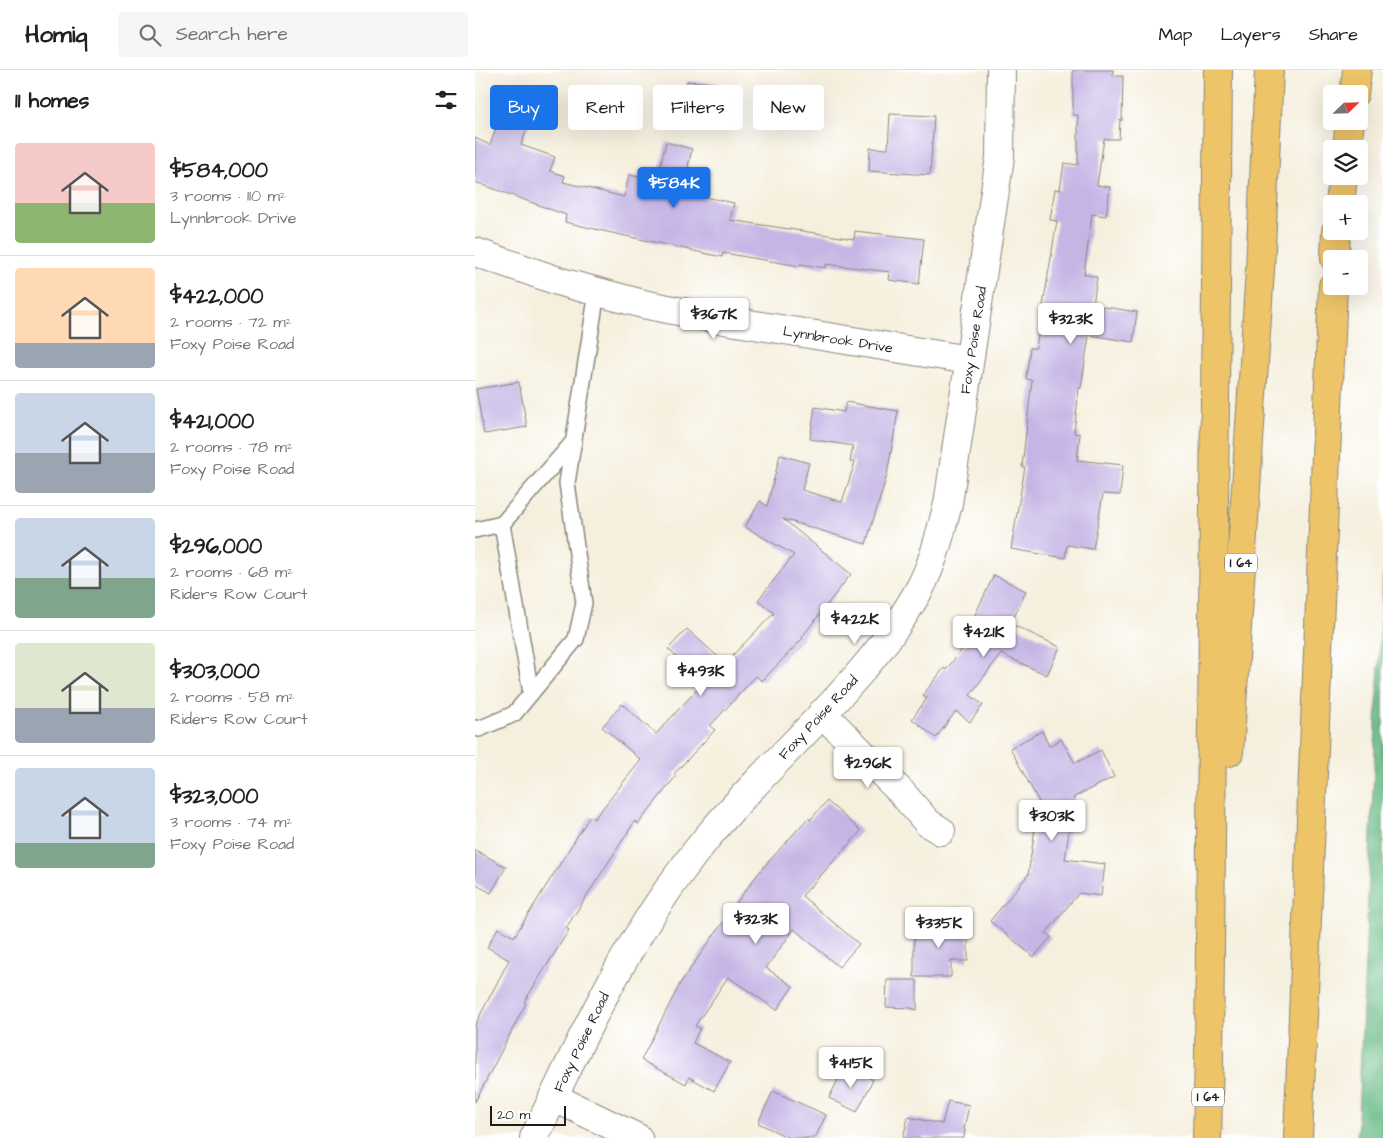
<!DOCTYPE html>
<meta charset="utf-8">
<style>
:root{--surface:#fff;--page:#f6f6f6;--text:#202124;--muted:#757577;--line:#e0e0e0;--accent:#1a73e8}
body{margin:0;font-family:"Architects Daughter",sans-serif;background:var(--page);color:var(--text);height:100vh;display:flex;flex-direction:column;font-size:19px;white-space:nowrap}
*{box-sizing:border-box;margin:0}
p{font-size:16px;color:var(--muted)}
.icon{flex:none;width:28px;height:28px;fill:none;stroke:currentColor;stroke-width:2;stroke-linecap:round;stroke-linejoin:round}
.map{position:relative;flex:1;overflow:hidden}
.details{display:flex;flex-direction:column;background:var(--surface);width:475px}
.details>*{flex:none}
.top-card{position:absolute;left:15px;top:15px;width:475px;height:45px;display:flex;gap:10px}
.needle{width:32px;rotate:67deg}
.buttons{position:absolute;left:848px;top:15px;display:grid;gap:10px}
.buttons a{display:grid;place-items:center;width:45px;height:45px;border-radius:5px;background:var(--surface);box-shadow:0 5px 20px #0002;font-size:25px}
.scale{position:absolute;left:15px;bottom:12px;width:76px;box-sizing:border-box;padding-left:5px;border:2px solid #1c1c1c;border-top:0;font-size:14px;line-height:18px;white-space:nowrap;color:#1c1c1c;-webkit-text-stroke:4px #fff;paint-order:stroke}
.price{position:absolute;translate:-50% -42px;padding:0 11px;border-radius:5px;background:#fff;color:#222;font-size:16px;line-height:32px;filter:drop-shadow(0 1px 2px #0008)}
.price::after{content:'';position:absolute;left:50%;top:30px;width:15px;height:11px;margin-left:-8px;background:inherit;clip-path:polygon(0 0,100% 0,50% 100%)}
.price.current{background:var(--accent);color:#fff}
ul{padding:0;list-style:none}
li{display:flex;align-items:center;gap:15px;height:125px;padding:0 15px}
li+li{border-top:1px solid var(--line)}
li span{display:grid;place-items:center;flex:none;width:140px;height:100px;border-radius:5px;color:#555}
li>.icon{margin-inline-start:auto}
span .icon{width:60px;height:60px;fill:#fffc;stroke-width:1}
li b{font-size:21px}
h2{display:flex;justify-content:space-between;align-items:center;height:60px;padding:0 15px;font-size:21px}
.chip{padding:0 18px;border-radius:5px;background:var(--surface);box-shadow:0 5px 20px #0002;font-size:18px;line-height:45px}
.chip.current{background:var(--accent);color:#fff}
header{display:flex;align-items:center;gap:30px;box-sizing:border-box;height:70px;padding:0 25px;background:var(--surface);border-bottom:1px solid var(--line)}
header strong{font-size:24px}
nav{display:flex;gap:28px;margin-inline-start:auto;font-size:18px}
.search{width:350px;height:45px;background:var(--page);display:flex;align-items:center;gap:12px;box-sizing:border-box;padding:0 18px;border-radius:5px;color:var(--muted);font-size:19px}
main{display:flex;flex:1;min-height:0}
.map>svg:first-child{display:block}
</style>
<header>
<strong>Homiq</strong>
<div class="search"><svg class="icon" aria-label="search" viewBox="0 0 24 24"><circle cx="10" cy="10" r="6"/><path d="M15 15l6 6"/></svg>Search here</div>
<nav><a>Map</a><a>Layers</a><a>Share</a></nav>
</header>
<main>
<section class="details">
<h2>11 homes<svg class="icon" aria-label="filters" viewBox="0 0 24 24"><path d="M4 7h16M4 17h16"/><circle cx="9" cy="7" r="2"/><circle cx="15" cy="17" r="2"/></svg></h2>
<ul>
<li><span style="background:linear-gradient(#f6c9c9 60%,#8fb573 0)"><svg class="icon" aria-label="home" viewBox="0 0 24 24"><path d="M3 11l9-7 9 7M6 9v11h12V9"/></svg></span><div><b>$584,000</b><p>3 rooms · 110 m²</p><p>Lynnbrook Drive</p></div></li>
<li><span style="background:linear-gradient(#ffd9b3 75%,#9aa5b1 0)"><svg class="icon" aria-label="home" viewBox="0 0 24 24"><path d="M3 11l9-7 9 7M6 9v11h12V9"/></svg></span><div><b>$422,000</b><p>2 rooms · 72 m²</p><p>Foxy Poise Road</p></div></li>
<li><span style="background:linear-gradient(#c9d6e8 60%,#9aa5b1 0)"><svg class="icon" aria-label="home" viewBox="0 0 24 24"><path d="M3 11l9-7 9 7M6 9v11h12V9"/></svg></span><div><b>$421,000</b><p>2 rooms · 78 m²</p><p>Foxy Poise Road</p></div></li>
<li><span style="background:linear-gradient(#c9d6e8 60%,#7fa58c 0)"><svg class="icon" aria-label="home" viewBox="0 0 24 24"><path d="M3 11l9-7 9 7M6 9v11h12V9"/></svg></span><div><b>$296,000</b><p>2 rooms · 68 m²</p><p>Riders Row Court</p></div></li>
<li><span style="background:linear-gradient(#dfe7d0 65%,#9aa5b1 0)"><svg class="icon" aria-label="home" viewBox="0 0 24 24"><path d="M3 11l9-7 9 7M6 9v11h12V9"/></svg></span><div><b>$303,000</b><p>2 rooms · 58 m²</p><p>Riders Row Court</p></div></li>
<li><span style="background:linear-gradient(#c9d6e8 75%,#7fa58c 0)"><svg class="icon" aria-label="home" viewBox="0 0 24 24"><path d="M3 11l9-7 9 7M6 9v11h12V9"/></svg></span><div><b>$323,000</b><p>3 rooms · 74 m²</p><p>Foxy Poise Road</p></div></li>
</ul>
</section>
<div class="map">
<svg width="908" height="1068" viewBox="0 0 908 1068">
<rect width="100%" height="100%" fill="#fff"/>
<filter id="ink" filterUnits="userSpaceOnUse"><feTurbulence type="fractalNoise" baseFrequency=".02" numOctaves="2"/><feDisplacementMap in="SourceGraphic" scale="10" xChannelSelector="R" yChannelSelector="G"/><feConvolveMatrix kernelMatrix="1 2 1 2 8 2 1 2 1" color-interpolation-filters="sRGB"/></filter>
<filter id="wash" filterUnits="userSpaceOnUse"><feTurbulence type="fractalNoise" baseFrequency=".0096" numOctaves="4" result="noise"/><feDisplacementMap in="SourceGraphic" scale="20" xChannelSelector="R" yChannelSelector="G"/><feGaussianBlur stdDeviation="1.12" result="paint"/><feColorMatrix in="noise" values="0 0 0 0 0 0 0 0 0 0 0 0 0 0 0 0 0 1.4 0 .05"/><feComposite in="paint" operator="in"/></filter>
<g filter="url(#wash)">
<rect width="100%" height="100%" fill="#f5efdd"/>
<polygon fill="#6bbc86" stroke="#446c51" points="908,504 908,1068 882,1068"/>
<g id="blocks">
<g fill="#c5b5e5">
<polygon points="598,0 638,0 638,6 648,6 647,51 645,49 644,69 629,69 622,115 635,117 631,146 617,144 609,204 622,207 618,235 662,242 658,272 614,265 606,318 604,318 599,363 605,364 602,390 648,395 645,425 628,424 618,479 592,475 590,488 536,479 550,397 547,397 557,310 551,309 555,278 561,278 582,151 575,150 580,119 585,120 589,93 603,95 603,45 598,45"/>
<polygon points="212,11 241,13 239,43 210,41"/>
<polygon points="34,21 62,32 46,75 80,87 75,101 90,106 88,112 149,127 154,105 182,111 191,72 217,79 207,122 259,133 255,150 379,169 380,161 449,169 444,214 414,210 415,202 351,194 351,198 325,194 325,196 248,183 247,187 128,161 90,152 91,145 0,112 0,68 15,75"/>
<polygon points="415,44 459,46 455,105 394,101 395,78 413,79"/>
<polygon points="44,312 52,357 9,364 1,319"/>
<polygon points="371,332 423,341 412,405 391,474 308,449 376,504 327,567 328,568 287,611 281,606 235,656 240,660 199,704 201,706 163,754 160,751 91,858 94,860 49,932 51,933 0,1032 0,955 34,890 12,877 23,858 39,867 115,746 119,749 166,690 127,657 147,634 181,664 229,612 193,579 212,559 250,593 299,543 283,530 319,485 270,457 285,431 292,436 305,385 334,393 327,420 367,432 380,392 375,392 378,376 335,369 340,337 369,342"/>
<polygon points="519,505 551,521 536,554 585,577 572,605 526,584 495,625 508,635 495,652 481,641 461,668 437,649 452,628 448,625 469,598 471,600 506,555 497,551"/>
<polygon points="567,661 574,676 586,669 600,693 626,680 639,707 599,727 590,789 630,794 626,826 604,823 571,863 576,867 559,887 515,851 553,805 564,732 535,678"/>
<polygon points="352,731 386,761 327,826 384,874 364,897 319,859 291,898 318,916 302,940 253,907 220,956 225,958 218,973 255,992 239,1021 214,1007 211,1014 166,990 206,912 267,825 286,800 333,748 335,750"/>
<polygon points="0,780 31,797 16,823 0,814"/>
<polygon points="439,854 493,854 493,891 476,891 476,907 439,907"/>
<polygon points="412,910 442,910 442,940 435,938 411,937"/>
<polygon points="370,995 398,1010 382,1042 354,1028"/>
<polygon points="298,1021 351,1045 340,1068 314,1068 283,1053"/>
<polygon points="473,1031 494,1035 489,1059 490,1060 489,1068 428,1068 433,1047 467,1054"/>
</g>
</g>
</g>
<g filter="url(#ink)">
<use href="#blocks" fill-opacity="0" stroke="#88867c" stroke-width="1"/>
<g fill="none" stroke-linecap="round" stroke-linejoin="round">
<g stroke="#88867c" stroke-width="18">
<g id="service">
<polyline points="0,460 27,454"/>
<polyline points="56,623 27,454 99,371"/>
<polyline points="0,658 4,659 39,644 101,569 109,533 92,413 122,222"/>
</g>
</g>
<g stroke="#88867c" stroke-width="30">
<g id="minor">
<polyline points="0,182 86,212 168,234 243,249 494,290"/>
<polyline points="347,643 426,722 453,753 466,761"/>
<polyline points="78,1027 163,1068"/>
<path d="M59,1068C108,964 157,859 231,769C299,685 393,613 445,518C459,492 465,463 473,434L525,87L526,0"/>
</g>
</g>
<g stroke="#88867c" stroke-width="30">
<g id="motorway">
<polyline points="879,24 882,0"/>
<polyline points="872,79 875,51"/>
<polyline points="865,134 868,106"/>
<polyline points="860,189 861,161"/>
<polyline points="754,682 785,200 794,0"/>
<polyline points="732,1068 734,987 743,0"/>
<polyline points="823,1068 858,216"/>
</g>
</g>
<use href="#service" stroke="#fff" stroke-width="15"/>
<use href="#minor" stroke="#fff" stroke-width="28"/>
<use href="#motorway" stroke="#eec469" stroke-width="28"/>
</g>
</g>
<g text-anchor="middle" stroke-width="4" stroke-linejoin="round" paint-order="stroke">
<g fill="#fff" stroke="#606060" stroke-width="1">
<rect x="750" y="483.5" width="32" height="19" rx="4"/>
<rect x="717" y="1017.5" width="32" height="19" rx="4"/>
</g>
<g font-size="12" font-weight="bold" fill="#1c1c1c">
<text x="766" y="497">I 64</text>
<text x="733" y="1031">I 64</text>
</g>
<g font-size="14" fill="#1c1c1c" stroke="#fff">
<text transform="translate(363 269) rotate(9)" y="5">Lynnbrook Drive</text>
<text transform="translate(498 270) rotate(-81)" y="5">Foxy Poise Road</text>
<text transform="translate(343 647) rotate(-47)" y="5">Foxy Poise Road</text>
<text transform="translate(106 972) rotate(-64)" y="5">Foxy Poise Road</text>
</g>
</g>
</svg>
<div class="buttons">
<a><svg class="needle" viewBox="-14 -14 28 28"><path d="M0-13l5 13h-10z" fill="#e53935"/><path d="M0 13l5-13h-10z" fill="#757577"/></svg></a>
<a><svg class="icon" aria-label="layers" viewBox="0 0 24 24"><path d="M12 4l9 5-9 5-9-5zM3 14l9 5 9-5"/></svg></a>
<a>+</a>
<a>−</a>
</div>
<div class="scale">20 m</div>
<b class="price current" style="left:199px;top:139px">$584K</b>
<b class="price" style="left:239px;top:270px">$367K</b>
<b class="price" style="left:596px;top:275px">$323K</b>
<b class="price" style="left:380px;top:575px">$422K</b>
<b class="price" style="left:509px;top:588px">$421K</b>
<b class="price" style="left:226px;top:627px">$493K</b>
<b class="price" style="left:393px;top:719px">$296K</b>
<b class="price" style="left:577px;top:772px">$303K</b>
<b class="price" style="left:281px;top:875px">$323K</b>
<b class="price" style="left:464px;top:879px">$335K</b>
<b class="price" style="left:376px;top:1019px">$415K</b>
<div class="top-card">
<a class="chip current">Buy</a>
<a class="chip">Rent</a>
<a class="chip">Filters</a>
<a class="chip">New</a>
</div>
</div>
</main>
